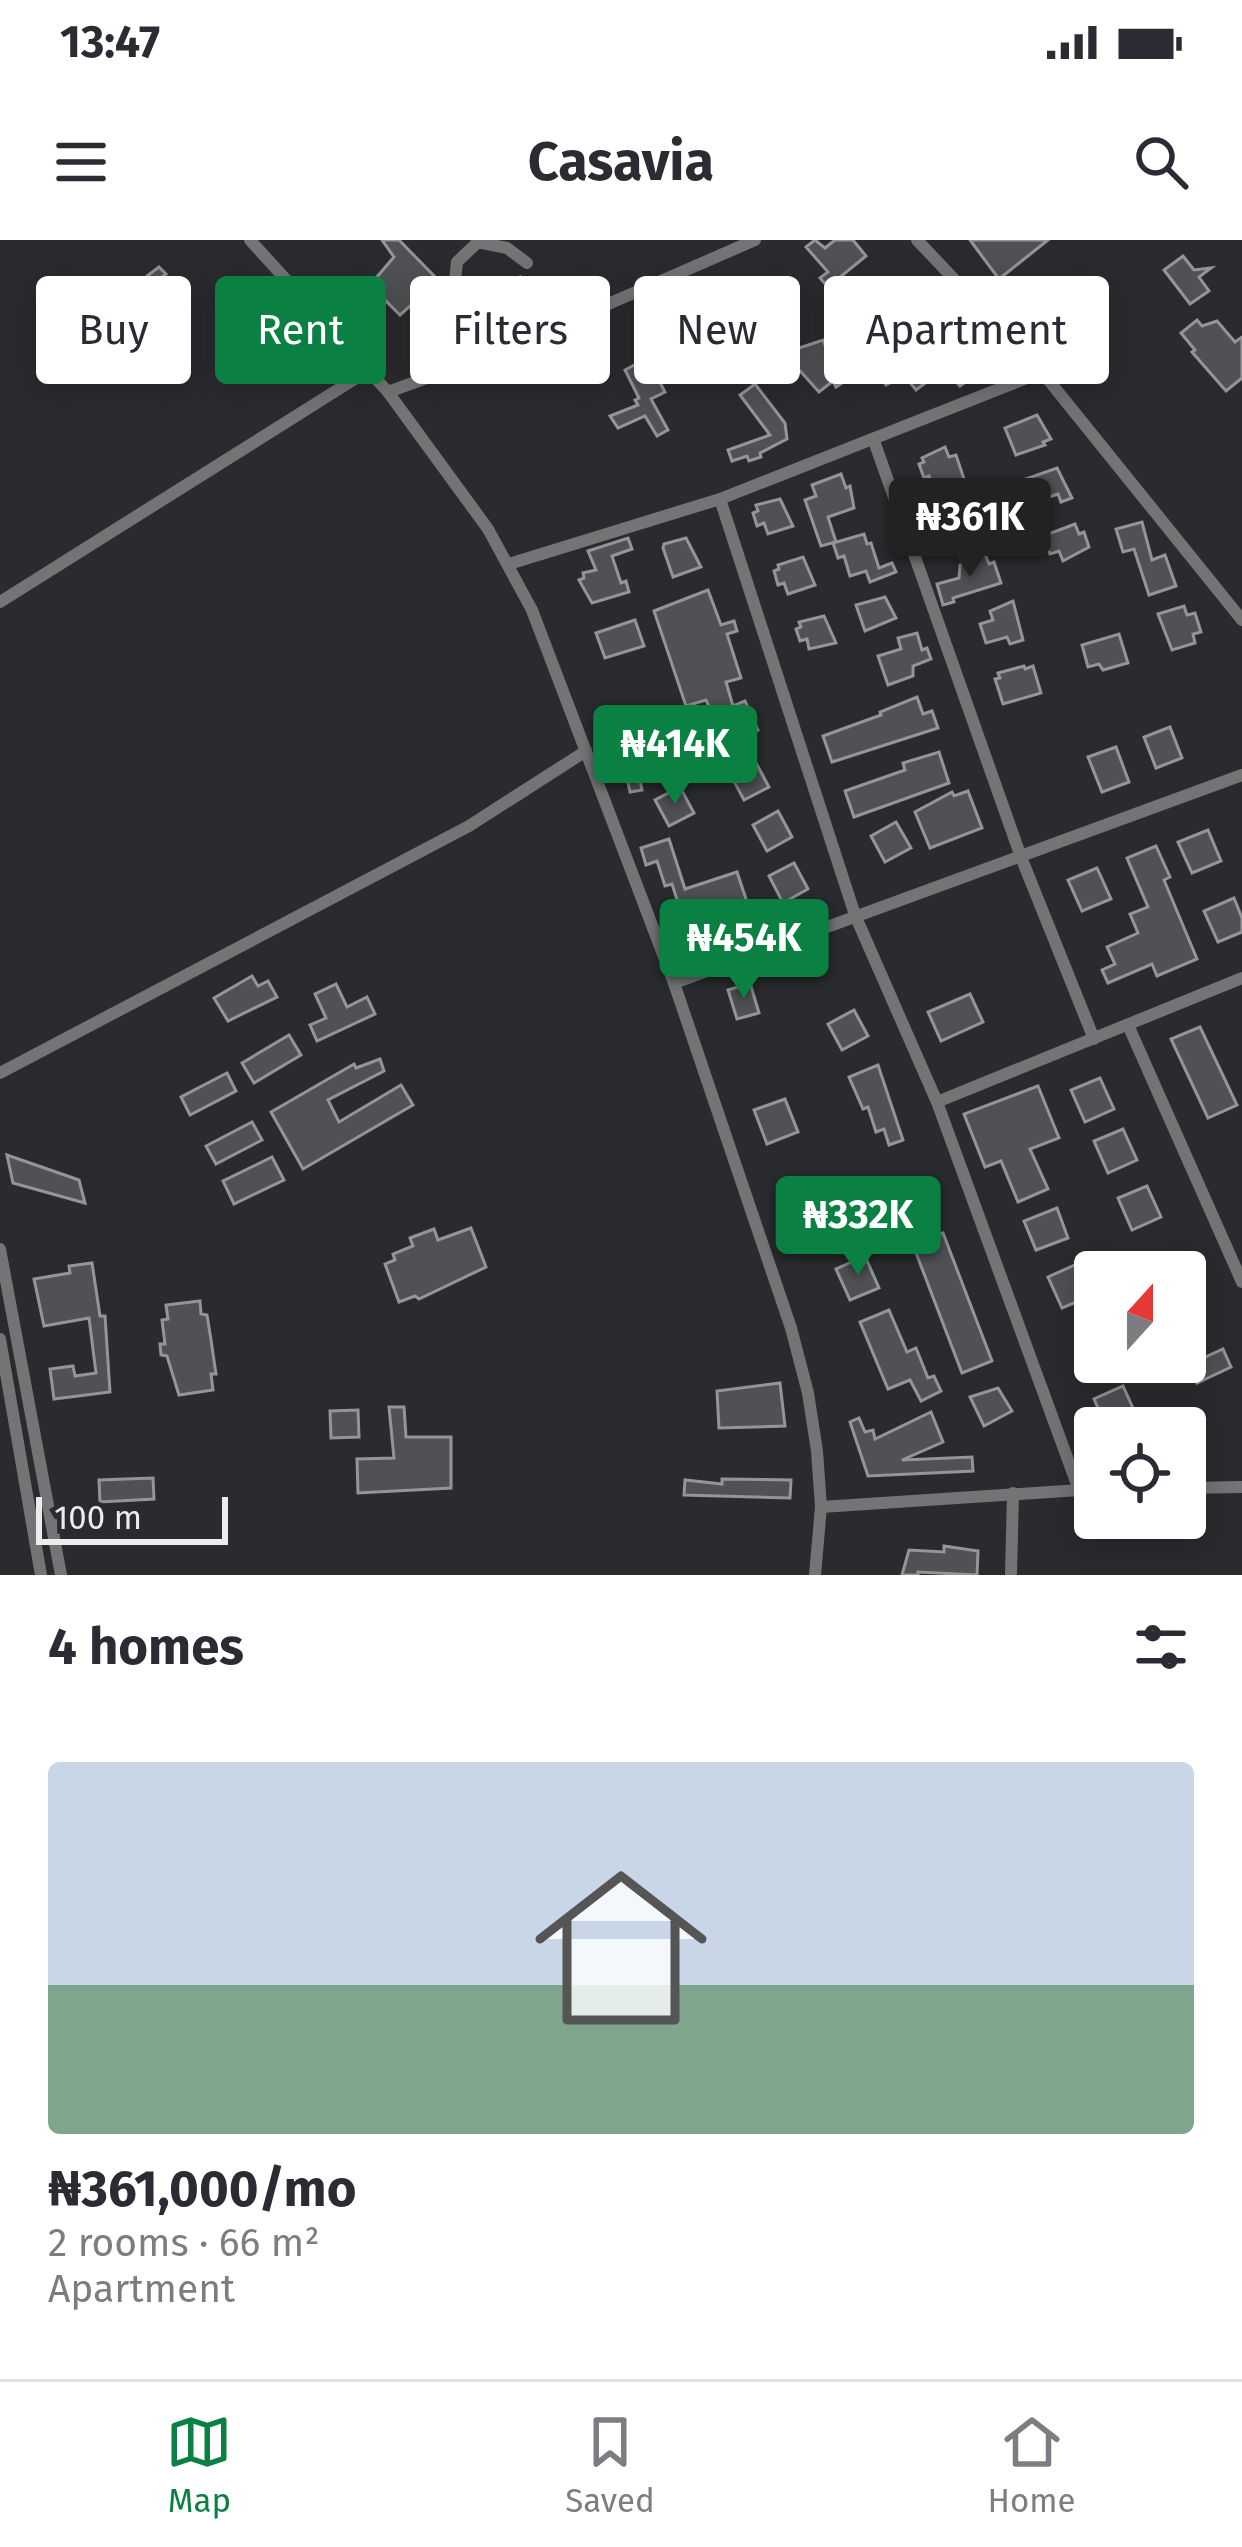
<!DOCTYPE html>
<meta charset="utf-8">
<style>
:root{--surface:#fff;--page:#f2f2f3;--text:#2b2b33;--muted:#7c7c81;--line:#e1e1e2;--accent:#0b8043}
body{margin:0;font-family:"Fira Sans",sans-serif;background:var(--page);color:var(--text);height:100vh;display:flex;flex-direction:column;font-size:45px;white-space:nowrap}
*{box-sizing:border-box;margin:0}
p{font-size:39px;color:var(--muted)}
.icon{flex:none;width:66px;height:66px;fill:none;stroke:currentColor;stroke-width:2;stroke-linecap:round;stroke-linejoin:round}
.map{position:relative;height:1335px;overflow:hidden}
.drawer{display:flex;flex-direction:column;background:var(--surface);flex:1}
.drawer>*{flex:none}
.banner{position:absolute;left:36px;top:36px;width:1170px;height:108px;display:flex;gap:24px}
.needle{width:78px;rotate:21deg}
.fabs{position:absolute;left:1074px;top:1011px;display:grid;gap:24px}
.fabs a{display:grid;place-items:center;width:132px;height:132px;border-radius:12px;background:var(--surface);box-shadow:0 6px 30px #0003;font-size:60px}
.scale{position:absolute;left:36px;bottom:30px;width:192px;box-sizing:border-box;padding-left:12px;border:6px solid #ebecee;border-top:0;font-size:33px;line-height:42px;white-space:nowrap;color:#ebecee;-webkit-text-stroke:9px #2a2b2e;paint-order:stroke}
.price{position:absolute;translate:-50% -102px;padding:0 27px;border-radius:12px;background:var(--accent);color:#fff;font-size:39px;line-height:78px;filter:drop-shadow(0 3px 6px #0008)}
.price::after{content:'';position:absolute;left:50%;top:72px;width:36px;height:27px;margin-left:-18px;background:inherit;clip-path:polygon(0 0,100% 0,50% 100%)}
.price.selected{background:#222;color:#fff}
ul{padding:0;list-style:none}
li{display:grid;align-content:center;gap:24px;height:636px;padding:0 48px}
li+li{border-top:3px solid var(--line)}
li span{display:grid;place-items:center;height:372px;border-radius:12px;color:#555}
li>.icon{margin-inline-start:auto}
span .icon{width:216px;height:216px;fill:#fffc;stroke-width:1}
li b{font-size:51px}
h2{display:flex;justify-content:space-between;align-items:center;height:144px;padding:0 48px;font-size:51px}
.pill{padding:0 42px;border-radius:12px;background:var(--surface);box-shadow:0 6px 30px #0003;font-size:42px;line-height:108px}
.pill.selected{background:var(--accent);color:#fff}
.status{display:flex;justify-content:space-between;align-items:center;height:84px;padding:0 60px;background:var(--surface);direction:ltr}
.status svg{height:33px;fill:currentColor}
header{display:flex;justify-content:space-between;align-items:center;height:156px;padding:0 48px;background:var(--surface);font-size:54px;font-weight:700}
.tabs{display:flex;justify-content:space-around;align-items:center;height:168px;border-top:3px solid var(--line);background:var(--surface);font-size:33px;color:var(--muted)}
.tabs a{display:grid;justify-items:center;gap:6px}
.tabs .selected{color:var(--accent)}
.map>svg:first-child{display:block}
</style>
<div class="status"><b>13:47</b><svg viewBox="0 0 49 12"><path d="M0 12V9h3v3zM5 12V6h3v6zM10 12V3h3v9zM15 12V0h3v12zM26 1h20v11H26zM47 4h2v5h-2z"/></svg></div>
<header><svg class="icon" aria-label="menu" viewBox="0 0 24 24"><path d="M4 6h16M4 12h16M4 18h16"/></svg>Casavia<svg class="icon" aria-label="search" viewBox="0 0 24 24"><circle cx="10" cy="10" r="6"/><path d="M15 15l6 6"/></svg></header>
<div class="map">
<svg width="1242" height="1335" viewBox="0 0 1242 1335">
<rect width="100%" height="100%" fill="#2a2b2e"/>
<g fill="#4f5154" stroke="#949599" stroke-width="3">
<polygon points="382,0 399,0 439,41 400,75 370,45 394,17"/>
<polygon points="815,0 825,8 835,0 853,0 866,16 828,47 820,38 828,32 806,7"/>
<polygon points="970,0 1048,0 999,39"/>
<polygon points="1183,16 1194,30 1211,28 1199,37 1209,51 1190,64 1164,30"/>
<polygon points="159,27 166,34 118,71 124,79 114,86 103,69"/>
<polygon points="520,37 530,60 495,75 483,54"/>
<polygon points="887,45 911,82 951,51 1010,128 997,134 992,123 960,146 944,129 916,150 904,135 886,145 876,128 869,132 866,127 836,147 833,141 819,152 784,113 823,100 827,110 837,104 860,85 843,66 859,53 865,60"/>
<polygon points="154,77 170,102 149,116 133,92"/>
<polygon points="1197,80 1202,86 1217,81 1235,102 1242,97 1242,138 1226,151 1192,112 1195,110 1181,93"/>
<polygon points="647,118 665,152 651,159 668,190 657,196 645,176 618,188 610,176 638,165 635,160 639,158 625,130"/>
<polygon points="755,144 785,183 787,199 760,213 761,217 749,221 747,216 732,221 728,210 770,195 740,155"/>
<polygon points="1037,175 1051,199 1043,202 1045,205 1016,215 1005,188"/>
<polygon points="945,207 949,217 956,215 968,251 978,248 987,273 1005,266 1013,289 998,294 995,285 945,301 937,277 943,276 933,244 929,236 924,238 919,224 924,222 922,218"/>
<polygon points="1057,228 1072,258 1061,262 1058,254 1031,263 1023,240"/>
<polygon points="841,234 846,248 850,246 854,268 828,277 836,302 821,306 805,260 816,256 812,245"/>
<polygon points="780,259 793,286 768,294 764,283 757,286 753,273 758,271 756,265"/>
<polygon points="1142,282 1152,320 1165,315 1176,346 1149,355 1134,309 1123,312 1116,289"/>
<polygon points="1075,284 1079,294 1084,292 1089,307 1063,321 1059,311 1050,314 1043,296"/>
<polygon points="864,294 867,304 871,303 879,328 892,323 896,332 870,342 866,331 850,336 844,316 838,318 833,303"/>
<polygon points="628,298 632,309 612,316 621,343 626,341 629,352 592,363 579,340 584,338 583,333 596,330 588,311"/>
<polygon points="686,298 701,327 673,337 663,308 664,304"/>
<polygon points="985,314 989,324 994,322 1001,343 953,358 954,362 943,365 937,344 959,338 960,325"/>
<polygon points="803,317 815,345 788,354 784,343 778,345 774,331 779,329 778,325"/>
<polygon points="708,350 721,385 734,381 737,391 727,394 741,438 726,442 733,466 745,461 758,490 727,505 706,460 686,466 654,371"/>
<polygon points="885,357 896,378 865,391 856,365"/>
<polygon points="1013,361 1023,400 1010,404 1007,397 986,403 980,384 993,380 990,371"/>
<polygon points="1184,366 1187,375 1195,373 1201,392 1193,394 1195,403 1172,410 1158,374"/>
<polygon points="824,376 836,403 809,409 807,399 800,401 796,389 801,387 799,382"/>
<polygon points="635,380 644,406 605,418 596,393"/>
<polygon points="917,393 922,410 927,408 931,419 913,426 913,436 888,445 878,416 901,409 898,398"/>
<polygon points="1119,394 1128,423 1103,430 1099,424 1088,427 1082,405"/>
<polygon points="1024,426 1025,429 1033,426 1041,453 1003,464 995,439 1000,438 998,433"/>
<polygon points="917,457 923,474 932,471 938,488 832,522 823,496 881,475 880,472"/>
<polygon points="690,480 699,507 657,520 648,493"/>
<polygon points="1170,487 1182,518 1156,528 1144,497"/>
<polygon points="630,489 642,550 630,552 617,492"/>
<polygon points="1116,507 1129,542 1102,552 1088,517"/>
<polygon points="939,512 949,543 854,577 845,551 905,530 903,523"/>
<polygon points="755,521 769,547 744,560 730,534"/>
<polygon points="680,547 694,573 669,586 655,560"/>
<polygon points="968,551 982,588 930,608 915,572 952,552 954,556"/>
<polygon points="778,571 792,597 767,611 753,585"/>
<polygon points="896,582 911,608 885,622 871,596"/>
<polygon points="1208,590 1221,621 1192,633 1178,602"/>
<polygon points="669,599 685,649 737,632 754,683 691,703 672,644 665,646 657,621 646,625 641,608"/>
<polygon points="1156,606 1170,637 1164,640 1197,719 1157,736 1152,724 1108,743 1102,730 1115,724 1107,707 1138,693 1130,674 1148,667 1127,618"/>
<polygon points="794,623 808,649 783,663 769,636"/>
<polygon points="1097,628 1111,659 1082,671 1068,640"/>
<polygon points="1234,658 1242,678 1242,692 1218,702 1204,671"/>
<polygon points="252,736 258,746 268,741 277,757 228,781 214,758"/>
<polygon points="750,743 759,773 737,779 728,750"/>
<polygon points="336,744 347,767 367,757 375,774 317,801 310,785 326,778 315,754"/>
<polygon points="970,754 983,782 941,801 928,772"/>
<polygon points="854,770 868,796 842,810 828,784"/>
<polygon points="1200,787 1237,865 1208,878 1171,799"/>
<polygon points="289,795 301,815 254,843 242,823"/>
<polygon points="380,819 384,831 328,860 339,882 401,845 413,865 303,929 271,872 354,824 356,828"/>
<polygon points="878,825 903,900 889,905 884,889 876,892 868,867 863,869 849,837"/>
<polygon points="227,833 236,851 190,875 181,857"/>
<polygon points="1100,838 1114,869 1085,882 1071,850"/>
<polygon points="1038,846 1059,898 1030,909 1048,949 1018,962 1001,921 985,927 964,874"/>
<polygon points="785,859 798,892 767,904 754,870"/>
<polygon points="252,882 262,900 216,924 206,906"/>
<polygon points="1123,889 1137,920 1108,933 1094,901"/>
<polygon points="7,915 79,940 85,963 13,943"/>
<polygon points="272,917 284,940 234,964 223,941"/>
<polygon points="913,939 927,973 884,991 870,956"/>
<polygon points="1147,946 1161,977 1132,990 1118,958"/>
<polygon points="850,961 861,994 829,1004 819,971"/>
<polygon points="1057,968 1068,998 1036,1010 1024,981"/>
<polygon points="471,988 486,1027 419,1059 415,1056 399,1062 385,1024 395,1020 393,1014 413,1006 410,998 434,989 438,1000"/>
<polygon points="943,993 992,1121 962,1133 913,1005"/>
<polygon points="865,1016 879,1048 850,1060 836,1029"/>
<polygon points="92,1023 100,1076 105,1076 110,1152 54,1159 50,1129 73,1126 75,1136 96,1133 89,1078 44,1086 34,1039 70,1033 69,1026"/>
<polygon points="1077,1024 1091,1056 1062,1068 1048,1037"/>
<polygon points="200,1061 201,1074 207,1075 211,1100 216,1134 211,1134 213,1150 179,1155 167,1116 161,1115 160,1104 165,1104 162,1080 168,1079 166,1065"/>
<polygon points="889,1070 907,1112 916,1108 928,1138 934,1136 941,1151 921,1161 910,1140 888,1149 860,1082"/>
<polygon points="1223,1109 1231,1127 1197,1143 1188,1125"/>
<polygon points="780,1143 785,1186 719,1188 717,1151"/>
<polygon points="1123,1146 1137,1177 1107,1188 1094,1159"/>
<polygon points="998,1148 1012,1171 984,1186 970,1157"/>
<polygon points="389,1167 404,1167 406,1197 451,1197 451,1248 358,1253 357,1219 394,1218"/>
<polygon points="358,1170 359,1197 331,1198 330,1171"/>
<polygon points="931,1172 943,1202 902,1220 972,1217 973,1231 868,1236 850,1182 859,1178 865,1192 873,1190 875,1199"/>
<polygon points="153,1238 154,1259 100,1262 99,1240"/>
<polygon points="722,1239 791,1240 790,1258 684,1255 685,1240 722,1244"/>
<polygon points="944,1306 978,1311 977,1335 918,1332 918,1335 902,1335 909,1310 944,1312"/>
</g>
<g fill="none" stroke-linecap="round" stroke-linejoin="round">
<g stroke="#737476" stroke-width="12">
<polyline points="250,0 388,152 488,289 532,370 674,743 791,1088 808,1153 817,1211 821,1267 815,1335"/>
<polyline points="917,0 1042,132 1242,380"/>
<polyline points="503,110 477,64 455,40 457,22 478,2 507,8 527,23"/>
<polyline points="388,152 503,110 755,0"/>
<polyline points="874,201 1021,617 1094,799"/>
<polyline points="720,259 855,675 937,862 1079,1250"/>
<polyline points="509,324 720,259 1042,132"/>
<polyline points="0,362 369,130"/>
<polyline points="674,743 1242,535"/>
<polyline points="1128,785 1242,1042"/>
<polyline points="0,833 469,586 586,511"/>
<polyline points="937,862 1242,738"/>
<polyline points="0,1009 61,1335"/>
<polyline points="0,1099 41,1335"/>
<polyline points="1185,1248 1242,1247"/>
<polyline points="821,1267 1095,1249"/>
<polyline points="1011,1335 1013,1253"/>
</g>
</g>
</svg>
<div class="fabs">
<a><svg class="needle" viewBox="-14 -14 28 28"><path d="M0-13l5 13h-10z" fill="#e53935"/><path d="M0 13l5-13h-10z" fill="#7c7c81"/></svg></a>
<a><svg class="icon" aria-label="locate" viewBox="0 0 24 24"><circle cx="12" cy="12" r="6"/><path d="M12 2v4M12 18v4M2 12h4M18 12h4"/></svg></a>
</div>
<div class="scale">100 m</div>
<b class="price selected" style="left:970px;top:340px">₦361K</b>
<b class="price" style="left:675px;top:567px">₦414K</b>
<b class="price" style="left:744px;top:761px">₦454K</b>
<b class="price" style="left:858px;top:1038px">₦332K</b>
<div class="banner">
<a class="pill">Buy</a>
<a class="pill selected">Rent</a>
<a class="pill">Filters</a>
<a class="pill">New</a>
<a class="pill">Apartment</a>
</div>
</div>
<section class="drawer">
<h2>4 homes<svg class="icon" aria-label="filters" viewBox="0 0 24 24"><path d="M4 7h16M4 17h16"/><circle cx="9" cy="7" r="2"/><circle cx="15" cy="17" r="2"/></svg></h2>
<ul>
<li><span style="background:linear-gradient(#c9d6e8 60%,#7fa58c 0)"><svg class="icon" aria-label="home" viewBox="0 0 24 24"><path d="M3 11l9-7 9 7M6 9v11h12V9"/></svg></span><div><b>₦361,000/mo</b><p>2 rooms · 66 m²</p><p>Apartment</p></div></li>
</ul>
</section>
<nav class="tabs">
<a class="selected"><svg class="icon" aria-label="map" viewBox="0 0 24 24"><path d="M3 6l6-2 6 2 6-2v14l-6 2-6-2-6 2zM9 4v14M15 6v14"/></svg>Map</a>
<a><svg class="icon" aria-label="saved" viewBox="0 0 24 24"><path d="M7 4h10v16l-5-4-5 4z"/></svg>Saved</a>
<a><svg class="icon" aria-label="home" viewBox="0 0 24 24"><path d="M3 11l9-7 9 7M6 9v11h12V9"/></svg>Home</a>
</nav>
